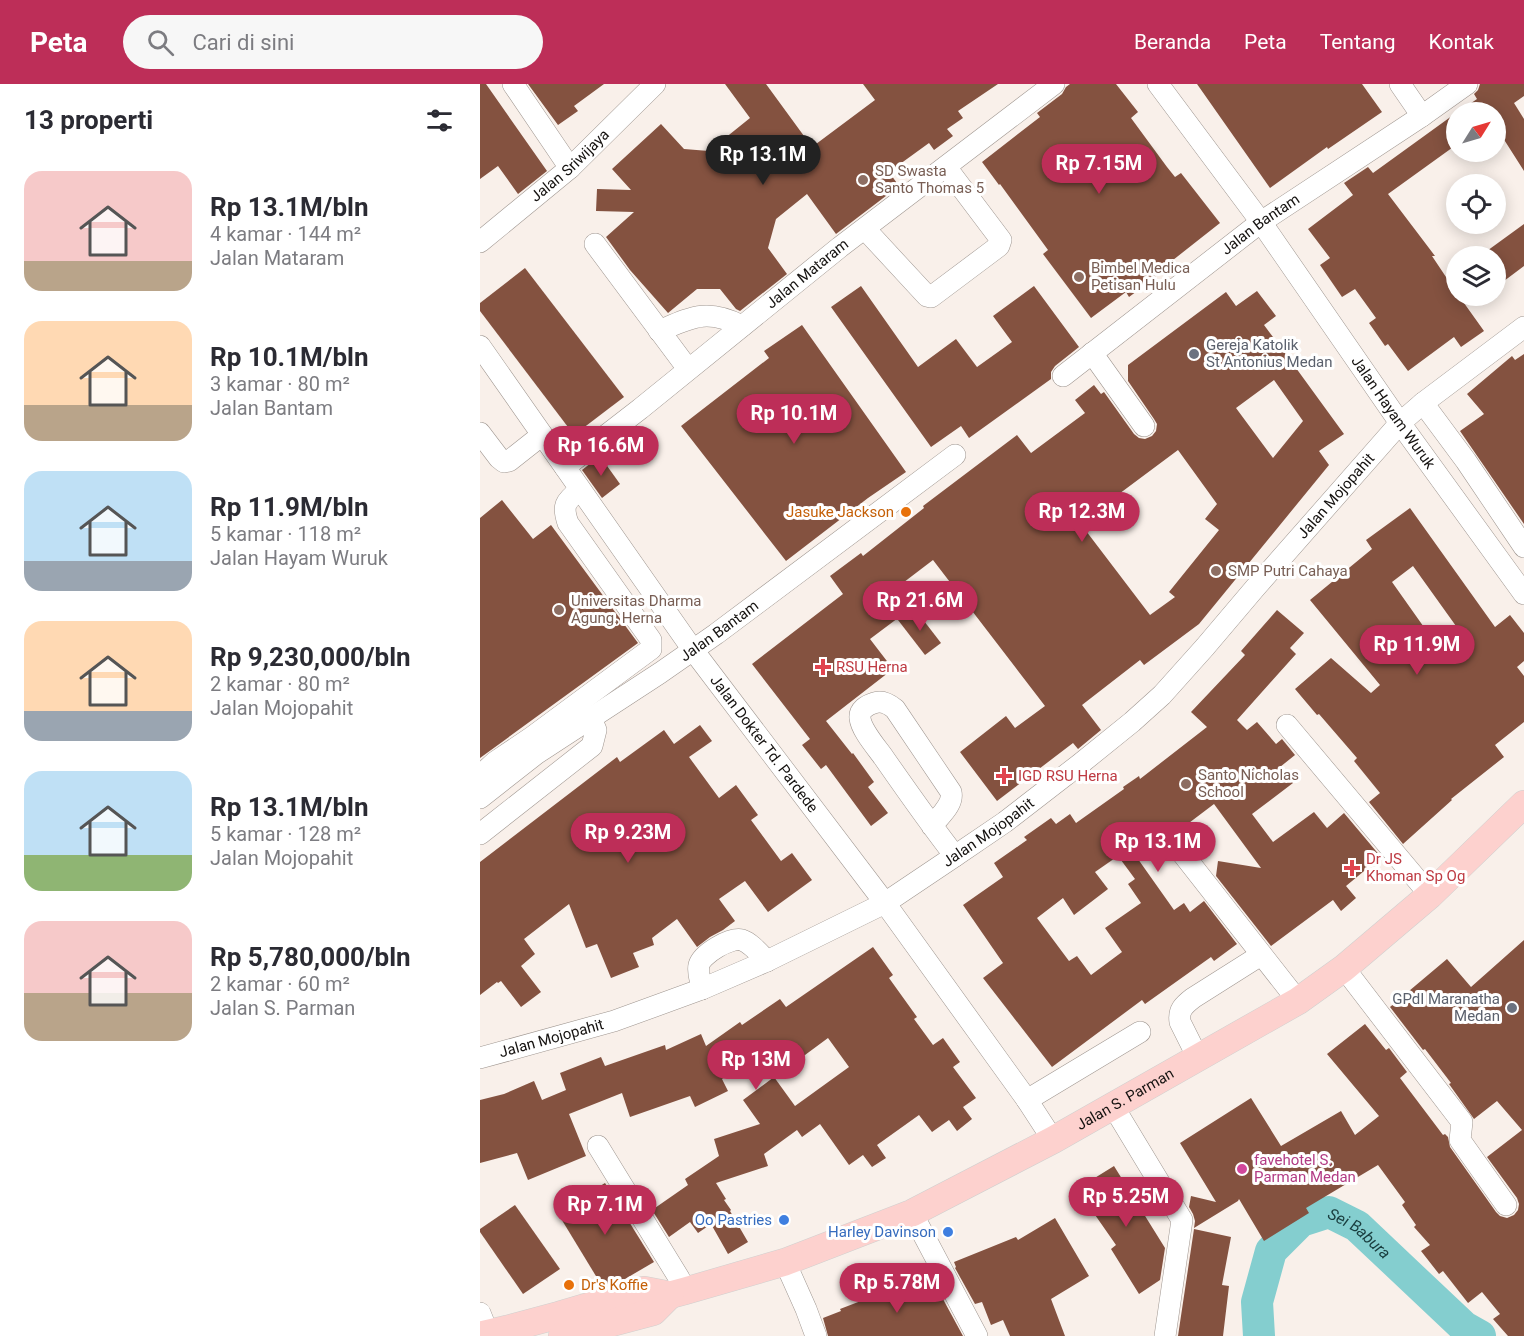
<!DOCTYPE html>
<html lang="id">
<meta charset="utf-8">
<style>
:root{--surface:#fff;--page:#f7f7f7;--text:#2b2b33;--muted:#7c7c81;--accent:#bd2e58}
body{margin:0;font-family:Roboto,sans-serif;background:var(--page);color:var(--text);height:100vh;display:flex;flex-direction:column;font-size:22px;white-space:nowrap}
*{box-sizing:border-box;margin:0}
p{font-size:20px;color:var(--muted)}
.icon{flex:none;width:33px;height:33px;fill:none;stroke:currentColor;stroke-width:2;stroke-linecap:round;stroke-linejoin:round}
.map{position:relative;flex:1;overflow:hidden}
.side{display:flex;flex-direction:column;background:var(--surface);width:480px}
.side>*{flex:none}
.needle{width:39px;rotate:53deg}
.buttons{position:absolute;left:966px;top:18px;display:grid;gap:12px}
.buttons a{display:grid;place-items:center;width:60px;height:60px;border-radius:50%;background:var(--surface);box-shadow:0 3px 15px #0003;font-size:30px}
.price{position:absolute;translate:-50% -51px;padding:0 14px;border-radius:21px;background:var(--accent);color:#fff;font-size:20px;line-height:39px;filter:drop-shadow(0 2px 3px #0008)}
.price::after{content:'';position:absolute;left:50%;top:36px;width:18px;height:14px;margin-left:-9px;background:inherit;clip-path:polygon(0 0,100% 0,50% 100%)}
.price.active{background:#222;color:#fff}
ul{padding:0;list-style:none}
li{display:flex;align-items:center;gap:18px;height:150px;padding:0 24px}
li span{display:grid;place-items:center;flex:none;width:168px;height:120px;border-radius:18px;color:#555}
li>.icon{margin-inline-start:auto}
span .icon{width:72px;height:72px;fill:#fffc;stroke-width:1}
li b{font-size:26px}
h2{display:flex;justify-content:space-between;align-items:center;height:72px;padding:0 24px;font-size:26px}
header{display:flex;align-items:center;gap:36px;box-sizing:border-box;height:84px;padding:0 30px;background:var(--accent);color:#fff}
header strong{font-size:28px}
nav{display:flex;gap:33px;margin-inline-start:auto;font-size:21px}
.search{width:420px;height:54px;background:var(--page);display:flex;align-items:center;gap:15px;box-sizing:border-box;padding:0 21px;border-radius:33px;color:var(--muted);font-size:22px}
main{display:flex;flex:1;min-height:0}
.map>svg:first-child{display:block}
</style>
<header>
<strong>Peta</strong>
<div class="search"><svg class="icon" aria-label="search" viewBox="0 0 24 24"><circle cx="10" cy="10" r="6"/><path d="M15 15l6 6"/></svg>Cari di sini</div>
<nav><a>Beranda</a><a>Peta</a><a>Tentang</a><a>Kontak</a></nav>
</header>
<main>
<section class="side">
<h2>13 properti<svg class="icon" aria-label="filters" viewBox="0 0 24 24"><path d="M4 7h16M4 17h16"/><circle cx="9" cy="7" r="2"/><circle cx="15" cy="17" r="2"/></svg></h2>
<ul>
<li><span style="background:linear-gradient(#f6c9c9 75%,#b9a48a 0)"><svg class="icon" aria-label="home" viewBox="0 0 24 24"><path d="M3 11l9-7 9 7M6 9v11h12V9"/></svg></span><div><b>Rp 13.1M/bln</b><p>4 kamar · 144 m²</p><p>Jalan Mataram</p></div></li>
<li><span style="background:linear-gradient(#ffd9b3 70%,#b9a48a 0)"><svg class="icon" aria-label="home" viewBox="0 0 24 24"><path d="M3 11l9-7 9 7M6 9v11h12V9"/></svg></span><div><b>Rp 10.1M/bln</b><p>3 kamar · 80 m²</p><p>Jalan Bantam</p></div></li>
<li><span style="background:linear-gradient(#bfe0f5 75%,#9aa5b1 0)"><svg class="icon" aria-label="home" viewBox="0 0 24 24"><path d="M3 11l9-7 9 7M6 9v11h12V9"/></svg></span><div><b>Rp 11.9M/bln</b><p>5 kamar · 118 m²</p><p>Jalan Hayam Wuruk</p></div></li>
<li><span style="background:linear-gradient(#ffd9b3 75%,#9aa5b1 0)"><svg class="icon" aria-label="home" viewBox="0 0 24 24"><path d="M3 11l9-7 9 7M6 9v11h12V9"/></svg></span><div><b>Rp 9,230,000/bln</b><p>2 kamar · 80 m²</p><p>Jalan Mojopahit</p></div></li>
<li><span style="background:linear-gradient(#bfe0f5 70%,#8fb573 0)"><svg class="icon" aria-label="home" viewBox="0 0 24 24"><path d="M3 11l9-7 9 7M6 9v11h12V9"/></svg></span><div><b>Rp 13.1M/bln</b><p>5 kamar · 128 m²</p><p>Jalan Mojopahit</p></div></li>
<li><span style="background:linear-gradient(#f6c9c9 60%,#b9a48a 0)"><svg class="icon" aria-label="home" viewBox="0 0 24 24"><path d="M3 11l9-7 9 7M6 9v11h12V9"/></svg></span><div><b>Rp 5,780,000/bln</b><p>2 kamar · 60 m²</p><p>Jalan S. Parman</p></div></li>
</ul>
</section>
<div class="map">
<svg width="1044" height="1252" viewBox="0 0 1044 1252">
<rect width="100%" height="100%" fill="#f9f0ea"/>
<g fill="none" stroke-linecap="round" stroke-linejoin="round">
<path stroke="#84cecf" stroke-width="32" id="s1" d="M779,1252L777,1218L791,1167L821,1137L849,1128L877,1142L984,1243L1000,1252"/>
</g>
<g fill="#845240" fill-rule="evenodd">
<polygon points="0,0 6,0 67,87 38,110 18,82 0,95"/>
<polygon points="48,0 124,0 94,22 98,27 78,41"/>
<polygon points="245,0 286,0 332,63 395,16 383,0 518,0 478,27 483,34 467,45 473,52 454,66 449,59 409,88 419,102 356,150 327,110 296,135 288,164 307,190 260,227 256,225 240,205 217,205 188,229 150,186 126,153 154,128 116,127 117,105 151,106 132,85 181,40 204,65 229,67 270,34"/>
<polygon points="590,0 636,0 658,28 651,34 687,83 695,93 701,89 740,139 674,191 676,193 649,213 646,208 611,234 563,170 568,166 520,100 519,101 502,78 560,33 557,29 582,10 586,3"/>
<polygon points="717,0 882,0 902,28 848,65 847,63 790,104"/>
<polygon points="1000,0 1044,0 1044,12 1034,19 1044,35 1044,87 1016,43 1016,28 978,28 997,15 994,10 998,6"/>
<polygon points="976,29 976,61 908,110 955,172 952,172 976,208 976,212 979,212 1004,247 981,263 974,253 928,287 908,260 905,262 889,239 896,234 875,205 862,213 840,181 850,174 828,145 873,111 864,99 888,83 893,89"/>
<polygon points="1044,140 1044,182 1016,203 1016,172 1000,172"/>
<polygon points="45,184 144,313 94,351 0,227 0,219"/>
<polygon points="381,202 438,283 476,255 497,283 532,258 513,232 554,202 599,263 575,282 571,288 571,295 489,354 481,342 451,363 351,223"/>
<path d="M777,207L796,232L784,241L816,284L864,350L839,367L849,381L719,540L664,581L660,576L602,621L621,646L598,665L593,659L517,717L480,668L526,632L535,644L565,622L453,476L411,508L426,528L390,555L413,585L346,637L372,670L373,669L394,698L388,703L408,729L391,742L346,681L341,685L322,661L330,655L272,580L363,510L350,492L381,469L383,472L444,424L443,422L537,351L551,369L605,329L595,316L614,301L621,310L624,308L654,350L659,354L665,355L672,352L676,347L677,340L674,335L648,297V281L746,208L756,222ZM794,296L823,337L793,374L756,324ZM698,366L737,420L725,435L739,446L689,508L695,513L670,531L600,439Z"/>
<polygon points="322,241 426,388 388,414 306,477 201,342 289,274 284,267"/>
<polygon points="1044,270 1044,440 980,347 1004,330 987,310 1032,272 1035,276"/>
<polygon points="120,372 140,400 122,414 102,386"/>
<polygon points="22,416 53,455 71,441 158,559 0,674 0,434"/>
<path d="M930,424L1015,543L1030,531L1044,549V577L1037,583L1044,592V638L1015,661L1024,673L971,715L972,716L923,760L889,718L900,709L874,677L877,674L839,630L837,631L815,605L851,574L891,609L900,601L830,516L892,465L886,456ZM933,482L991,563L970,580L912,498Z"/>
<polygon points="434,524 461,559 445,571 418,536"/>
<path d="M797,526L824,549L810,564L816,570L757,636L767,646L777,638L796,660L802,655L815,671L800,683L813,699L772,730L793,758L834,728L847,744L864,729L901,773L866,802L876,814L861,827L853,816L791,862L736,792L738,777L781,784L734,720L701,745L696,738L653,768L694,826L704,819L710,828L724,817L757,860L734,877L731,873L665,920L662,916L572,983L503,894L523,879L483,821L523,793L514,779L547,756L544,753L571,734L576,740L590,730L596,739L644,705L643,703L659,692L660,695L727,643L711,628L765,571L761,567ZM638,772L655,795L648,800L661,819L625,844L642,868L611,891L597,872L589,877L557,834L583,814L594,831L628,805L615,788Z"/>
<polygon points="220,641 232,657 209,673 239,714 256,701 278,731 271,736 301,777 312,769 332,796 288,828 265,797 239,815 255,837 243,846 230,853 217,863 197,835 172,854 174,861 153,869 159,883 131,894 117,860 106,864 89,820 44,855 55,870 41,882 61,908 41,923 21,897 18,899 17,898 0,911 0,778 137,673 140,678 184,646 194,660"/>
<polygon points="1044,856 1044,1252 1028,1252 1013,1235 1020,1230 1002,1208 988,1219 963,1187 959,1190 941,1167 950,1161 934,1143 936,1141 922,1121 925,1118 898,1081 826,1124 829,1129 784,1157 759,1115 758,1117 714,1144 715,1137 713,1130 709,1123 711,1112 736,1118 700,1059 771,1014 801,1062 861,1027 875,1051 899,1032 847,970 885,940 906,966 909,964 927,988 920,994 963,1051 965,1050 968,1053 970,1063 1016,1128 1020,1132 1027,1134 1034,1131 1038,1126 1039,1120 1037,1114 1007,1073 1042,1046 1017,1017 994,1035 969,1000 971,999 945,965 943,966 910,923 967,875 991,903"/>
<polygon points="393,863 413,891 409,894 437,933 434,935 453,961 463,954 480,978 473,983 496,1014 483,1023 492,1035 477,1047 469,1036 452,1048 439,1031 397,1061 406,1074 392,1083 383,1071 369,1081 340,1040 322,1053 317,1046 284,1070 288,1082 236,1099 246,1115 244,1116 251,1126 250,1127 268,1158 248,1170 231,1140 218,1149 210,1138 189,1153 172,1126 208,1101 205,1095 239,1072 234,1055 280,1040 263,1016 294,993 315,1022 369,983 348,954 302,988 286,965 242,995 248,1007 215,1023 210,1012 150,1033 142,1009 89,1030 106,1072 48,1096 37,1069 0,1079 0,1016 24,1010 54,997 62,1016 86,1006 80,989 121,973 125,982 185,961 186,966 221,950 226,962 260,938 262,941 300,915 306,923"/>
<polygon points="634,1082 685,1164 680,1196 659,1210 631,1165 636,1161 597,1105"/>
<polygon points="125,1099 174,1178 145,1195 122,1202 77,1128"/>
<polygon points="35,1121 80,1185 43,1210 0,1148 0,1145"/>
<polygon points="575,1134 609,1192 571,1215 585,1252 530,1252 523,1236 511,1241 502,1218 495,1220 475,1184 476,1183 474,1178 536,1153 538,1156"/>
<polygon points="714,1145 751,1153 742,1201 749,1202 743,1252 698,1252"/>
<polygon points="451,1193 483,1252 348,1252 343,1234 361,1227 360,1225 399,1210 398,1208 429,1197 431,1200"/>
</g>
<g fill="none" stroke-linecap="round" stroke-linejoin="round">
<g stroke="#9f9690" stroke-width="22">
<g id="minor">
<polyline points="33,0 90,84"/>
<path id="s2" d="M678,0L781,138L920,339L1044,510"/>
<polyline points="920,0 942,32"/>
<polyline points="385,145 447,212 451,213 519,162 521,156 466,83"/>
<path id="s3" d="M0,158L90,84L175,0"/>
<polyline points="115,160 208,285"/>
<path d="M179,247C212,233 227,224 262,242"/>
<path id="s4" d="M0,262L213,566L405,819L547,1016L573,1056"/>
<polyline points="612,269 664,342"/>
<path id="s5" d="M583,292L781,138L942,32L987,0"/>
<polyline points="943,319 986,377 1044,463"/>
<polyline points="0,349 19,374 24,378 29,377 62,351"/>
<path id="s6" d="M85,383L160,325L360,163L574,0"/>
<polyline points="807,641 950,811"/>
<path d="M0,699L3,689L15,678L52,653L171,565V556L88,439C82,422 85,417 100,406"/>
<path id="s7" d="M0,714L56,670L180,589L236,550L475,371"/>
<path d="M452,742C459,732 474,721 471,708L415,625C409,620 402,616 394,619C387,621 379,626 380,634C381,646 397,664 404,674C427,707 450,740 475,772"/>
<polyline points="0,750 112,662 116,646 111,634"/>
<polyline points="695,760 818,917"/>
<polyline points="864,884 982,1038 980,1056 1026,1121"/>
<path d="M222,905C221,897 217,889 219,881C222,870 250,853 262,856C271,859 280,870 287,877"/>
<path id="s8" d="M0,974L134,937L222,905L287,877L405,819L475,772L525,738L600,680L652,638L682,611L725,563L775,504L920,339L943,319L1044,243"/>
<path d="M718,974L700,938C698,926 704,921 713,914L781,871"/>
<polyline points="547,1016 660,948"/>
<polyline points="633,1022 702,1136 685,1252"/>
<polyline points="118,1062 199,1194 205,1207"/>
<polyline points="432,1129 497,1252"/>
<polyline points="305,1178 326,1225 336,1252"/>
<polyline points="0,1229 8,1249"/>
</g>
</g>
<g stroke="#d0d0cf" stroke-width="28">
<g id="major">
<path id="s9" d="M0,1251L27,1245L79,1231L164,1206L190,1211L205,1207L305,1178L432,1129L573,1056L818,917L864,884L950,811L1044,720"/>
<polyline points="82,1252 173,1228 190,1211"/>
</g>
</g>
<use href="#minor" stroke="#fff" stroke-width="21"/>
<use href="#major" stroke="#fdd1ce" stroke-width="27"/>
</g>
<g fill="#8d6e63" stroke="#fff" stroke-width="2">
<circle cx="383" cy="96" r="6"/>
<circle cx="599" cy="193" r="6"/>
<circle cx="736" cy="487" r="6"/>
<circle cx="79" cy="526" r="6"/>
<circle cx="706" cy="700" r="6"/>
</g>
<g fill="#6b7280" stroke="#fff" stroke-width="2">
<circle cx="714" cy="270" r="6"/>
<circle cx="1032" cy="924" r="6"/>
</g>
<g fill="#e8710a" stroke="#fff" stroke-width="2">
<circle cx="426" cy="428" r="6"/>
<circle cx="89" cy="1201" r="6"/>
</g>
<g fill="#e0444e" stroke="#fff" stroke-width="2">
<path d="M340 574h6v6h6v6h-6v6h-6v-6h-6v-6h6z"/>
<path d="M521 683h6v6h6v6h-6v6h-6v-6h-6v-6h6z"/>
<path d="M869 775h6v6h6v6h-6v6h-6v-6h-6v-6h6z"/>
</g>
<circle fill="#d1479c" stroke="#fff" stroke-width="2" cx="762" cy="1085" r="6"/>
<g fill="#3f7fe0" stroke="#fff" stroke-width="2">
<circle cx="304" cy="1136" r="6"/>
<circle cx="468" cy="1148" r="6"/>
</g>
<g text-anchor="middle" stroke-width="6" stroke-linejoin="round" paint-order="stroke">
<g font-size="15" fill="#151210" stroke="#fff">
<text dy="5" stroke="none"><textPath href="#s3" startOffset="118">Jalan Sriwijaya</textPath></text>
<text dy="5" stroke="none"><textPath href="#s5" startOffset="249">Jalan Bantam</textPath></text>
<text dy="5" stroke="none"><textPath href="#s6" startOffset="310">Jalan Mataram</textPath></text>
<text dy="5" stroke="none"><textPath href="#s2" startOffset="404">Jalan Hayam Wuruk</textPath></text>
<text dy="5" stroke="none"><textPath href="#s8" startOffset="1046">Jalan Mojopahit</textPath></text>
<text dy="5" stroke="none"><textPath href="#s7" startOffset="292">Jalan Bantam</textPath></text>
<text dy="5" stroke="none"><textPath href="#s4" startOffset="489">Jalan Dokter Td. Pardede</textPath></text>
<text dy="5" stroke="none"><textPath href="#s8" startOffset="560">Jalan Mojopahit</textPath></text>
<text dy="5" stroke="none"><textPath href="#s8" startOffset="74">Jalan Mojopahit</textPath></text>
<text dy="5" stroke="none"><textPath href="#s9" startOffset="694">Jalan S. Parman</textPath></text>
</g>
<g font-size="15" fill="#785e54" stroke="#fff" text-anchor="start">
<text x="395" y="92">SD Swasta<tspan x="395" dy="17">Santo Thomas 5</tspan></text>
<text x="611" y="189">Bimbel Medica<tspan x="611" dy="17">Petisan Hulu</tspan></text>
<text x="748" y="492">SMP Putri Cahaya</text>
<text x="91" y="522">Universitas Dharma<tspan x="91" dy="17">Agung. Herna</tspan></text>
<text x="718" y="696">Santo Nicholas<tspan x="718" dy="17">School</tspan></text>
</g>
<g font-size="15" fill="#5b616d" stroke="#fff" text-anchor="start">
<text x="726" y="266">Gereja Katolik<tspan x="726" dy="17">St Antonius Medan</tspan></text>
<text x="1020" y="920" text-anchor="end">GPdI Maranatha<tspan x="1020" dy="17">Medan</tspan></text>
</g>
<g font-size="15" fill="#c56008" stroke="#fff" text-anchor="end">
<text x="414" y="433">Jasuke Jackson</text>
<text x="101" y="1206" text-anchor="start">Dr's Koffie</text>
</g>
<g font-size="15" fill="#be3a42" stroke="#fff" text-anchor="start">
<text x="356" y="588">RSU Herna</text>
<text x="538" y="697">IGD RSU Herna</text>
<text x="886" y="780">Dr JS<tspan x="886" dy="17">Khoman Sp Og</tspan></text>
</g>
<g font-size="15" fill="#b23c85" stroke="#fff" text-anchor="start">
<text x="774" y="1081">favehotel S.<tspan x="774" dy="17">Parman Medan</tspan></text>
</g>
<g font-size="15" fill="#366cbe" stroke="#fff" text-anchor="end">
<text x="292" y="1141">Oo Pastries</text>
<text x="456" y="1153">Harley Davinson</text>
</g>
<g font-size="16" font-style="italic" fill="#193d3e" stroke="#fff">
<text dy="6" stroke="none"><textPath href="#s1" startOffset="196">Sei Babura</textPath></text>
</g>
</g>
</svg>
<div class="buttons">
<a><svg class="needle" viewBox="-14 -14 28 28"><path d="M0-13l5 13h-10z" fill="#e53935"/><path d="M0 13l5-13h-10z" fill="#7c7c81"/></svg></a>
<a><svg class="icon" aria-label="locate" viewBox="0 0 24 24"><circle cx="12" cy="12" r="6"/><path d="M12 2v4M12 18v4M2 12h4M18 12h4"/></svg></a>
<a><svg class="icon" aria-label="layers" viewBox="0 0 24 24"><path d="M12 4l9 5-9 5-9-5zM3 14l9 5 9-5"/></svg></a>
</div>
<b class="price active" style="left:283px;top:102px">Rp 13.1M</b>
<b class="price" style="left:619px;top:111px">Rp 7.15M</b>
<b class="price" style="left:314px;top:361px">Rp 10.1M</b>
<b class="price" style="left:121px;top:393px">Rp 16.6M</b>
<b class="price" style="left:602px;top:459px">Rp 12.3M</b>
<b class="price" style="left:440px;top:548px">Rp 21.6M</b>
<b class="price" style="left:937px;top:592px">Rp 11.9M</b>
<b class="price" style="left:148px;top:780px">Rp 9.23M</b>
<b class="price" style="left:678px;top:789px">Rp 13.1M</b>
<b class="price" style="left:276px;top:1007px">Rp 13M</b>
<b class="price" style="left:646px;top:1144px">Rp 5.25M</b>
<b class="price" style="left:125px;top:1152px">Rp 7.1M</b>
<b class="price" style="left:417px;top:1230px">Rp 5.78M</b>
</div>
</main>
